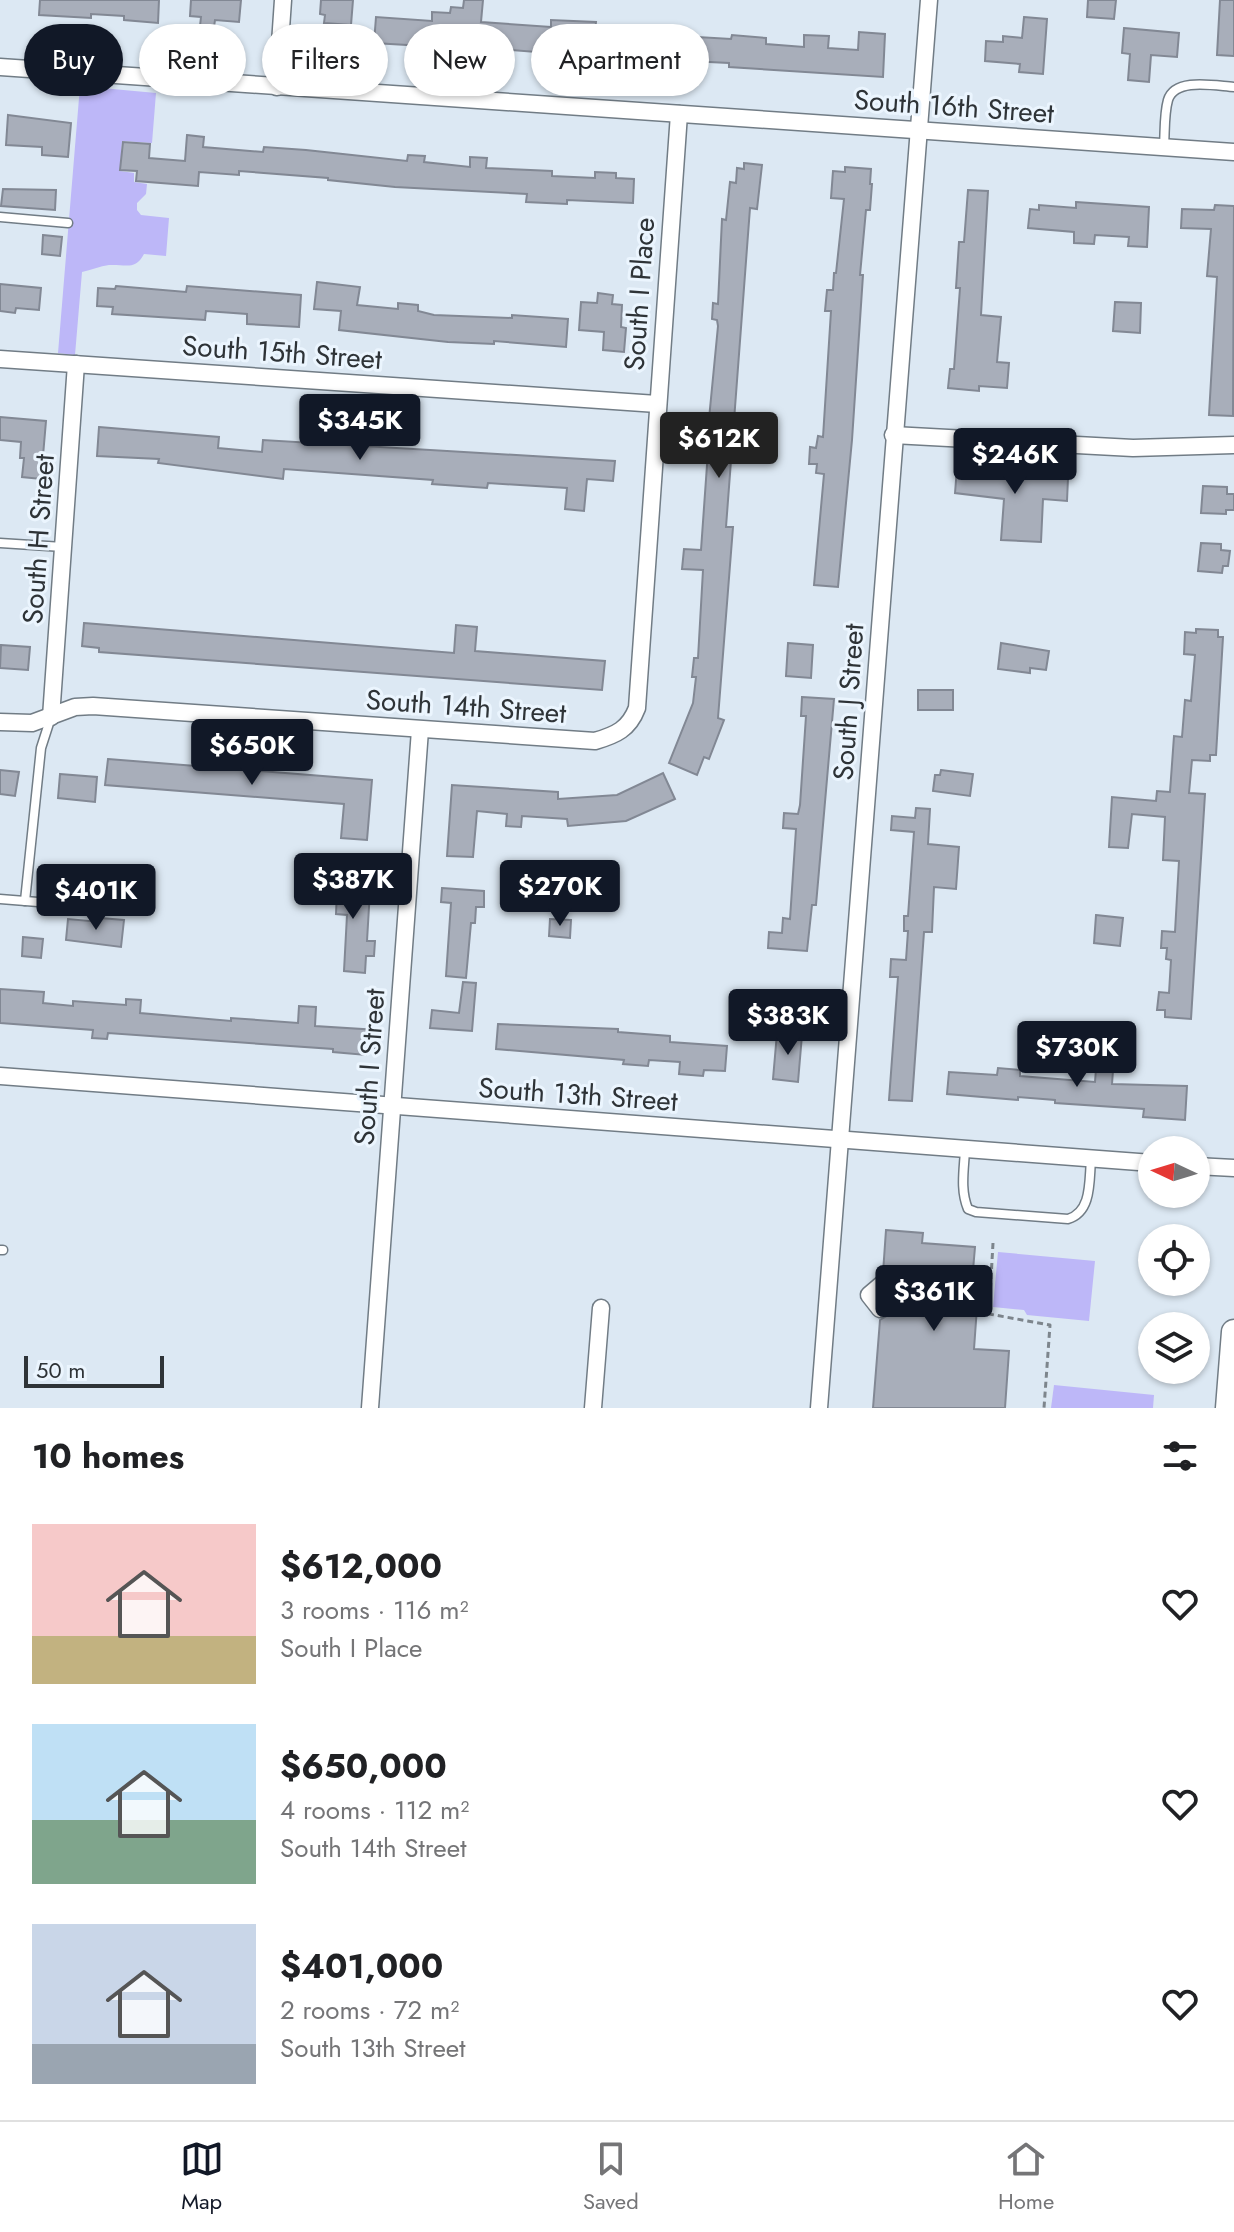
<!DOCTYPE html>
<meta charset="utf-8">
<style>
:root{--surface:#fff;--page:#f6f6f6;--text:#202124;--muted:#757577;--line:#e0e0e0;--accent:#111827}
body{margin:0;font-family:Jost,sans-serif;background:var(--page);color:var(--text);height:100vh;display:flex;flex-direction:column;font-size:30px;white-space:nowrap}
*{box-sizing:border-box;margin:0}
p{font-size:26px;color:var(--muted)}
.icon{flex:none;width:44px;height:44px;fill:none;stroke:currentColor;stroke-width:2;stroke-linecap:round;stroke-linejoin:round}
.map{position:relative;height:1408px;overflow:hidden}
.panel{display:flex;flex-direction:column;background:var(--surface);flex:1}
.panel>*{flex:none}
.guide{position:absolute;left:24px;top:24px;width:800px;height:72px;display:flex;gap:16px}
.needle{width:52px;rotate:274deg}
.fabs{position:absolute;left:1138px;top:1136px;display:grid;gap:16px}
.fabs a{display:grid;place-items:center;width:72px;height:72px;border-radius:50%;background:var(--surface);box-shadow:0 2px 6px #0004;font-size:40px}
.scale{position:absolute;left:24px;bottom:20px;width:140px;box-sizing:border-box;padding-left:8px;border:4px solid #2e3337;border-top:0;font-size:22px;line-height:28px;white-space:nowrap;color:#2e3337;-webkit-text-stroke:6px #ebf5fe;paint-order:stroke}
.price{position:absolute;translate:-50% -68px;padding:0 18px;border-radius:8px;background:var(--accent);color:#fff;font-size:26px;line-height:52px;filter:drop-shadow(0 2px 4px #0008)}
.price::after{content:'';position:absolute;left:50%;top:48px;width:24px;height:18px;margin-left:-12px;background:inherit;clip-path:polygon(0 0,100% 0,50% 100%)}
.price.current{background:#222;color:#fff}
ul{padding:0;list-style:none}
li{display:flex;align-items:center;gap:24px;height:200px;padding:0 32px}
li span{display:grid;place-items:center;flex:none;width:224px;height:160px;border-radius:0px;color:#555}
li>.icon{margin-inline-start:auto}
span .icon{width:96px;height:96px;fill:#fffc;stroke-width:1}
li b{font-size:34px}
h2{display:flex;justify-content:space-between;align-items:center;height:96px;padding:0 32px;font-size:34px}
.pill{padding:0 28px;border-radius:36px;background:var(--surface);box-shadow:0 2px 6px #0004;font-size:28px;line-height:72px}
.pill.current{background:var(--accent);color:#fff}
.dock{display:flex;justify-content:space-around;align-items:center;height:112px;border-top:2px solid var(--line);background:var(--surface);font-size:22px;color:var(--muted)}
.dock a{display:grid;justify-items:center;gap:4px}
.dock .current{color:var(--accent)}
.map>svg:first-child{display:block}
</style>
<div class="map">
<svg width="1234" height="1408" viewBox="0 0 1234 1408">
<rect width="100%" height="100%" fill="#dce8f3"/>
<g fill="#bdb7f8">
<path d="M80,86L156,93L152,143L122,141L120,171L134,173V182L147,184L146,194L137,203V210L141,215L169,218L166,256L144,254C135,271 125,264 109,265C100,266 91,270 82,272L75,355L58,353Z"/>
<polygon points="998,1252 1095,1261 1089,1321 1027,1315 1024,1310 993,1307"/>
<polygon points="1054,1385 1154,1395 1153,1408 1051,1408"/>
</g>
<g fill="#a8aeba" stroke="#828894" stroke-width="2">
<polygon points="40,0 159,0 158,23 124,20 124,16 91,14 91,18 39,15"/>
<polygon points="191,0 241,0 239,22 215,20 214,27 200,26 201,17 190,16"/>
<polygon points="321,0 353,0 351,25 324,23 325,15 320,14"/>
<polygon points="464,0 483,0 481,22 551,27 551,20 596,22 595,31 731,39 732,35 766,38 766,44 804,47 804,35 829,36 828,48 858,50 859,32 885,34 883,77 729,67 729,63 608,57 608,48 575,46 574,55 474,47 474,49 374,43 376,17 432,21 432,12 450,13 451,7 463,8"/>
<polygon points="1088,0 1116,0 1114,19 1087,17"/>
<polygon points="1220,0 1234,0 1234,56 1217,55"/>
<polygon points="1024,17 1047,19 1043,74 1019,72 1020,64 985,61 986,41 1003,42 1003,36 1022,38"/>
<polygon points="1124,28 1179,33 1177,57 1151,55 1149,82 1128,80 1130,54 1122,53"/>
<polygon points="8,115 71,123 68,157 42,155 42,147 6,145"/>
<polygon points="187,135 204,137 203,147 263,152 264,147 306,150 407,161 408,155 425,156 424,162 470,167 470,157 487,158 486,168 552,171 552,176 595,178 595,172 616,173 616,178 634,179 633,203 567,200 567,204 526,202 527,194 395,187 328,180 328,178 239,171 239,175 199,172 198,186 136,181 137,171 120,170 123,142 150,144 149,158 185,161"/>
<polygon points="744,163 762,165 757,209 750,208 726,527 733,527 718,718 724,720 709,759 704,757 697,775 669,763 693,703 696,677 692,677 694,658 698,658 703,570 682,569 684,549 701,550 708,451 706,450 718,326 717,320 712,319 713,303 718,304 722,219 726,220 730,182 736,183 737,168 744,169"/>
<polygon points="845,167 871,169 870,184 872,184 870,210 866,210 860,275 863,275 852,440 838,587 814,585 824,474 816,473 817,464 809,464 810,447 816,448 818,436 823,437 831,311 825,311 827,290 833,290 834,273 836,273 844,199 831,198 833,171 845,172"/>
<polygon points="3,189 56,190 55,210 1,206"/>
<polygon points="968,190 988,191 981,315 1001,317 997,362 1009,363 1007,388 979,386 979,391 948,388 950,369 954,369 960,288 956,288 959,242 964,242"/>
<polygon points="1076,202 1149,207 1147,247 1128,246 1129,237 1095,235 1094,244 1074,243 1074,232 1028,228 1030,209 1039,210 1039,205 1076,208"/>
<polygon points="1215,205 1234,206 1233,416 1209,415 1217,277 1207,276 1211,229 1181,228 1182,209 1214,210"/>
<polygon points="43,235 62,237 60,256 42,254"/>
<polygon points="317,282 360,287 357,305 398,309 398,303 418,305 418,311 434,315 512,318 512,315 568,319 566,347 494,341 494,344 448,342 339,330 341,311 314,309"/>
<polygon points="0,284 41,288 39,310 16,308 15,313 0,311"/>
<polygon points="116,286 186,292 187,286 301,295 299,327 247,324 247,314 206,311 205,320 112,314 113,307 97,306 98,288 115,289"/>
<polygon points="598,293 613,295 612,304 622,305 621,327 626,328 624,352 603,350 604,332 579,330 581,302 597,303"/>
<polygon points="1115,302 1141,303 1140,333 1113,331"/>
<polygon points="0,417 46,421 41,479 22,477 24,458 20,458 21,442 0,440"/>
<polygon points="99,427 219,437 218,448 262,452 263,440 615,461 613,481 587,479 584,511 565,509 567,488 488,483 487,488 432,484 433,480 284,469 283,479 158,463 159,459 97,456"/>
<polygon points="983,464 1046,468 1045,477 1068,478 1067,501 1043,499 1041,542 1001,540 1004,499 955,493 957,468 982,469"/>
<polygon points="1203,486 1227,487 1227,494 1234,494 1234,510 1226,510 1226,514 1201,513"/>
<polygon points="1201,543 1221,544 1221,550 1230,551 1228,566 1223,566 1222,573 1198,571"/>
<polygon points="84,623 454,653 456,625 477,627 475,651 605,661 602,690 99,652 99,648 82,646"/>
<polygon points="1196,629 1218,630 1218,637 1223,637 1216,755 1210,755 1210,761 1192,760 1189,793 1205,794 1191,1019 1165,1017 1165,1010 1157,1010 1159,992 1169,993 1171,960 1166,959 1167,948 1161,948 1162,931 1175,932 1179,861 1163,860 1165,817 1132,814 1128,848 1109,847 1112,797 1156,801 1157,791 1170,792 1174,736 1182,737 1185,700 1191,701 1195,655 1184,654 1185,632 1196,633"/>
<polygon points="788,643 813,645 811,678 786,676"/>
<polygon points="1001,643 1049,651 1046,670 1030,668 1030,673 998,669"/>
<polygon points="1,645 30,647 28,670 0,668"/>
<rect x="918" y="690" width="35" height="20"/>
<polygon points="802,697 834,699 816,905 812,905 807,951 768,948 769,932 782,933 783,918 790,919 796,829 783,828 784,813 798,814 800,805 806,716 801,716"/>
<polygon points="108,759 372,780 367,840 341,838 344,804 105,785"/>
<polygon points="0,770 19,772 15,796 0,794"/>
<polygon points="941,770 973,774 970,796 933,791 935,775 940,775"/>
<polygon points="663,773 675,799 626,821 568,826 567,819 522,816 521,827 506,826 507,814 477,811 473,857 447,856 452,785 558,792 558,799 617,795"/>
<polygon points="60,774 97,777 95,802 58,798"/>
<polygon points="916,808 930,809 928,844 959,847 956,889 934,887 932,932 924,932 912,1101 889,1100 898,977 890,977 891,959 906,960 908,931 904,931 904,916 908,916 914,832 891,830 892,816 915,818"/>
<polygon points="327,872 348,874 347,889 370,890 367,941 375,941 374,956 366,956 365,973 344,971 347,915 336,914 337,890 325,889"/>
<polygon points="442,888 484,891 484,907 476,907 475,923 471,923 466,978 446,976 451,903 441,902"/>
<polygon points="1096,915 1123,918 1120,946 1094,943"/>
<polygon points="100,918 124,920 121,947 66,940 68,919 100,922"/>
<polygon points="550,919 571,920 570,938 549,936"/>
<polygon points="23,937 43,939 41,958 22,956"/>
<polygon points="463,982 476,983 472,1031 430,1028 432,1010 459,1013"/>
<polygon points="0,989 44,992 43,1003 73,1006 73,1001 126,1005 126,999 141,1000 140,1013 231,1021 231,1018 298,1023 299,1006 316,1007 315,1026 378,1030 377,1049 366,1048 366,1055 333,1052 333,1049 108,1033 107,1039 92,1038 93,1030 0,1023"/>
<polygon points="498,1024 618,1029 618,1032 670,1036 670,1042 727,1046 725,1071 704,1070 703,1076 679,1074 680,1062 649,1060 648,1066 623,1064 624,1060 496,1049"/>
<polygon points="777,1033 802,1035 798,1082 773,1079"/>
<polygon points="1098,1042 1115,1044 1112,1084 1187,1086 1185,1120 1143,1117 1144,1109 1055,1103 1055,1100 1018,1097 1018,1100 947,1094 949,1072 997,1075 998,1068 1020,1070 1020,1076 1095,1082"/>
<polygon points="886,1230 923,1233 922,1243 975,1247 970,1305 977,1307 974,1349 1009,1351 1005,1408 873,1408 880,1320 900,1308 904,1298 891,1278 883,1273"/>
</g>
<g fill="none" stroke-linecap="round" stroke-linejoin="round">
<g stroke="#717c85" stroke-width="11">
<g id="lane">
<path d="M1164,146C1165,132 1164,114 1168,100C1175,77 1216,86 1234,87"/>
<polyline points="0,217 68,223"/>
<polyline points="0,543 63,547"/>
<polyline points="0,899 126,909"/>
<polyline points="25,901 41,748 51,717"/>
<path d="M965,1150C964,1170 960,1190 968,1209L976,1212L1068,1219C1092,1212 1089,1181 1091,1160"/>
<polyline points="0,1250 3,1250"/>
</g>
</g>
<g stroke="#717c85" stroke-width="19">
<g id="street">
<polyline points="0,67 1234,152"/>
<polyline points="277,87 283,0"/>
<polyline points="0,359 657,404"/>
<polyline points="893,435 1133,448 1234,445"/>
<polyline points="51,717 76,364"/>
<path d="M0,722L32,723L75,707L93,706L595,741C616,735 629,729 637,708L679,114"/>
<polyline points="0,1076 1152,1163"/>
<polyline points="1196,1166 1234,1168"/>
<polygon points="882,1284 893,1299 880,1309 869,1295"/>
<polyline points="370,1408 420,730"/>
<polyline points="593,1408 601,1308"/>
<polyline points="819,1408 929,0"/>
</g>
</g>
<g stroke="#717c85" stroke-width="27">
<polyline id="secondary" points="1228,1408 1234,1332"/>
</g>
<polyline stroke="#7d858c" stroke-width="3" stroke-dasharray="6 4" stroke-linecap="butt" points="993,1243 989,1314 1050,1325 1044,1408"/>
<use href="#lane" stroke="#fff" stroke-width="8"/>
<use href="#street" stroke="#fff" stroke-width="16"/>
<use href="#secondary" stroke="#fff" stroke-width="24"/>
</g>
<g text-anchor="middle" stroke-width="6" stroke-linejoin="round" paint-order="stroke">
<g font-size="28" fill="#2e3337" stroke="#ebf5fe">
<text transform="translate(954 106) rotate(4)" y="10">South 16th Street</text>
<text transform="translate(639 294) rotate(-86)" y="10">South I Place</text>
<text transform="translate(282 352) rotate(4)" y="10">South 15th Street</text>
<text transform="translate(38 539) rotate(-86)" y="10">South H Street</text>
<text transform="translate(848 702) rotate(-86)" y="10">South J Street</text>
<text transform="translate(466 706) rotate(4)" y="10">South 14th Street</text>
<text transform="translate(369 1067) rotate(-86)" y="10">South I Street</text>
<text transform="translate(578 1094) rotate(4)" y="10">South 13th Street</text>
</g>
</g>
</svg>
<div class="fabs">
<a><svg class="needle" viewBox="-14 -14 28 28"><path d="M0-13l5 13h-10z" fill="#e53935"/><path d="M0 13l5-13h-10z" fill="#757577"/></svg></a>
<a><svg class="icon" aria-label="locate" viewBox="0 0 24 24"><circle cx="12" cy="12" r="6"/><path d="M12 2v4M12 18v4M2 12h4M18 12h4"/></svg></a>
<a><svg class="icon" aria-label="layers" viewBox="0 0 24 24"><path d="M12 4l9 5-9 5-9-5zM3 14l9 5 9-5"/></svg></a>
</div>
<div class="scale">50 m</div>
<b class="price" style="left:360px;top:462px">$345K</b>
<b class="price current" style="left:719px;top:480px">$612K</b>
<b class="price" style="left:1015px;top:496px">$246K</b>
<b class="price" style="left:252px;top:787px">$650K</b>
<b class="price" style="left:353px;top:921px">$387K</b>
<b class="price" style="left:560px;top:928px">$270K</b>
<b class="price" style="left:96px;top:932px">$401K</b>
<b class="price" style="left:788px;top:1057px">$383K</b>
<b class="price" style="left:1077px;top:1089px">$730K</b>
<b class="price" style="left:934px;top:1333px">$361K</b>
<div class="guide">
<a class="pill current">Buy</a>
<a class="pill">Rent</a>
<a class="pill">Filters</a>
<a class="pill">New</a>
<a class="pill">Apartment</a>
</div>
</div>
<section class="panel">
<h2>10 homes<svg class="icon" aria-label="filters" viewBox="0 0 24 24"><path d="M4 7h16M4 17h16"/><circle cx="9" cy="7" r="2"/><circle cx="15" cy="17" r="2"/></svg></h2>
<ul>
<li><span style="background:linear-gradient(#f6c9c9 70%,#c2b280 0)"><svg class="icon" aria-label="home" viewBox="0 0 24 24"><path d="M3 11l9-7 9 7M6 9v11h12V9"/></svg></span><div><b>$612,000</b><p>3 rooms · 116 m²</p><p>South I Place</p></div><svg class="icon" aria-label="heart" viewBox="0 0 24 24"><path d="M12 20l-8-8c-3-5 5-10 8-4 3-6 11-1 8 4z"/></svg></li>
<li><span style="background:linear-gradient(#bfe0f5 60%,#7fa58c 0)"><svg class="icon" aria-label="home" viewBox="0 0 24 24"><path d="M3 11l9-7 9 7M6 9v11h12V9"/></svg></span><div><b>$650,000</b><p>4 rooms · 112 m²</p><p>South 14th Street</p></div><svg class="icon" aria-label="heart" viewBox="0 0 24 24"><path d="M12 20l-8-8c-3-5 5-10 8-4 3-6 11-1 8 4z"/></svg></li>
<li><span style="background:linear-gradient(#c9d6e8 75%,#9aa5b1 0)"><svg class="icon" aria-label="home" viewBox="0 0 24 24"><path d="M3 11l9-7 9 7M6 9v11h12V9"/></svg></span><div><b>$401,000</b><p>2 rooms · 72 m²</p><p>South 13th Street</p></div><svg class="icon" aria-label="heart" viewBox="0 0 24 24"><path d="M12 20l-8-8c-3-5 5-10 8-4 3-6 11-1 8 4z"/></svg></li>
</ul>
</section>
<nav class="dock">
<a class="current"><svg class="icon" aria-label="map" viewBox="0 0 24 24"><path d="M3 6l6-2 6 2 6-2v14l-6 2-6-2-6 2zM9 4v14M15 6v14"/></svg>Map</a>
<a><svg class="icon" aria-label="saved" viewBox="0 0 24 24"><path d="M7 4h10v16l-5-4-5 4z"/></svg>Saved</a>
<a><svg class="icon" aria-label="home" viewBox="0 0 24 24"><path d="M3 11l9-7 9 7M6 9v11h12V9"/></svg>Home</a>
</nav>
